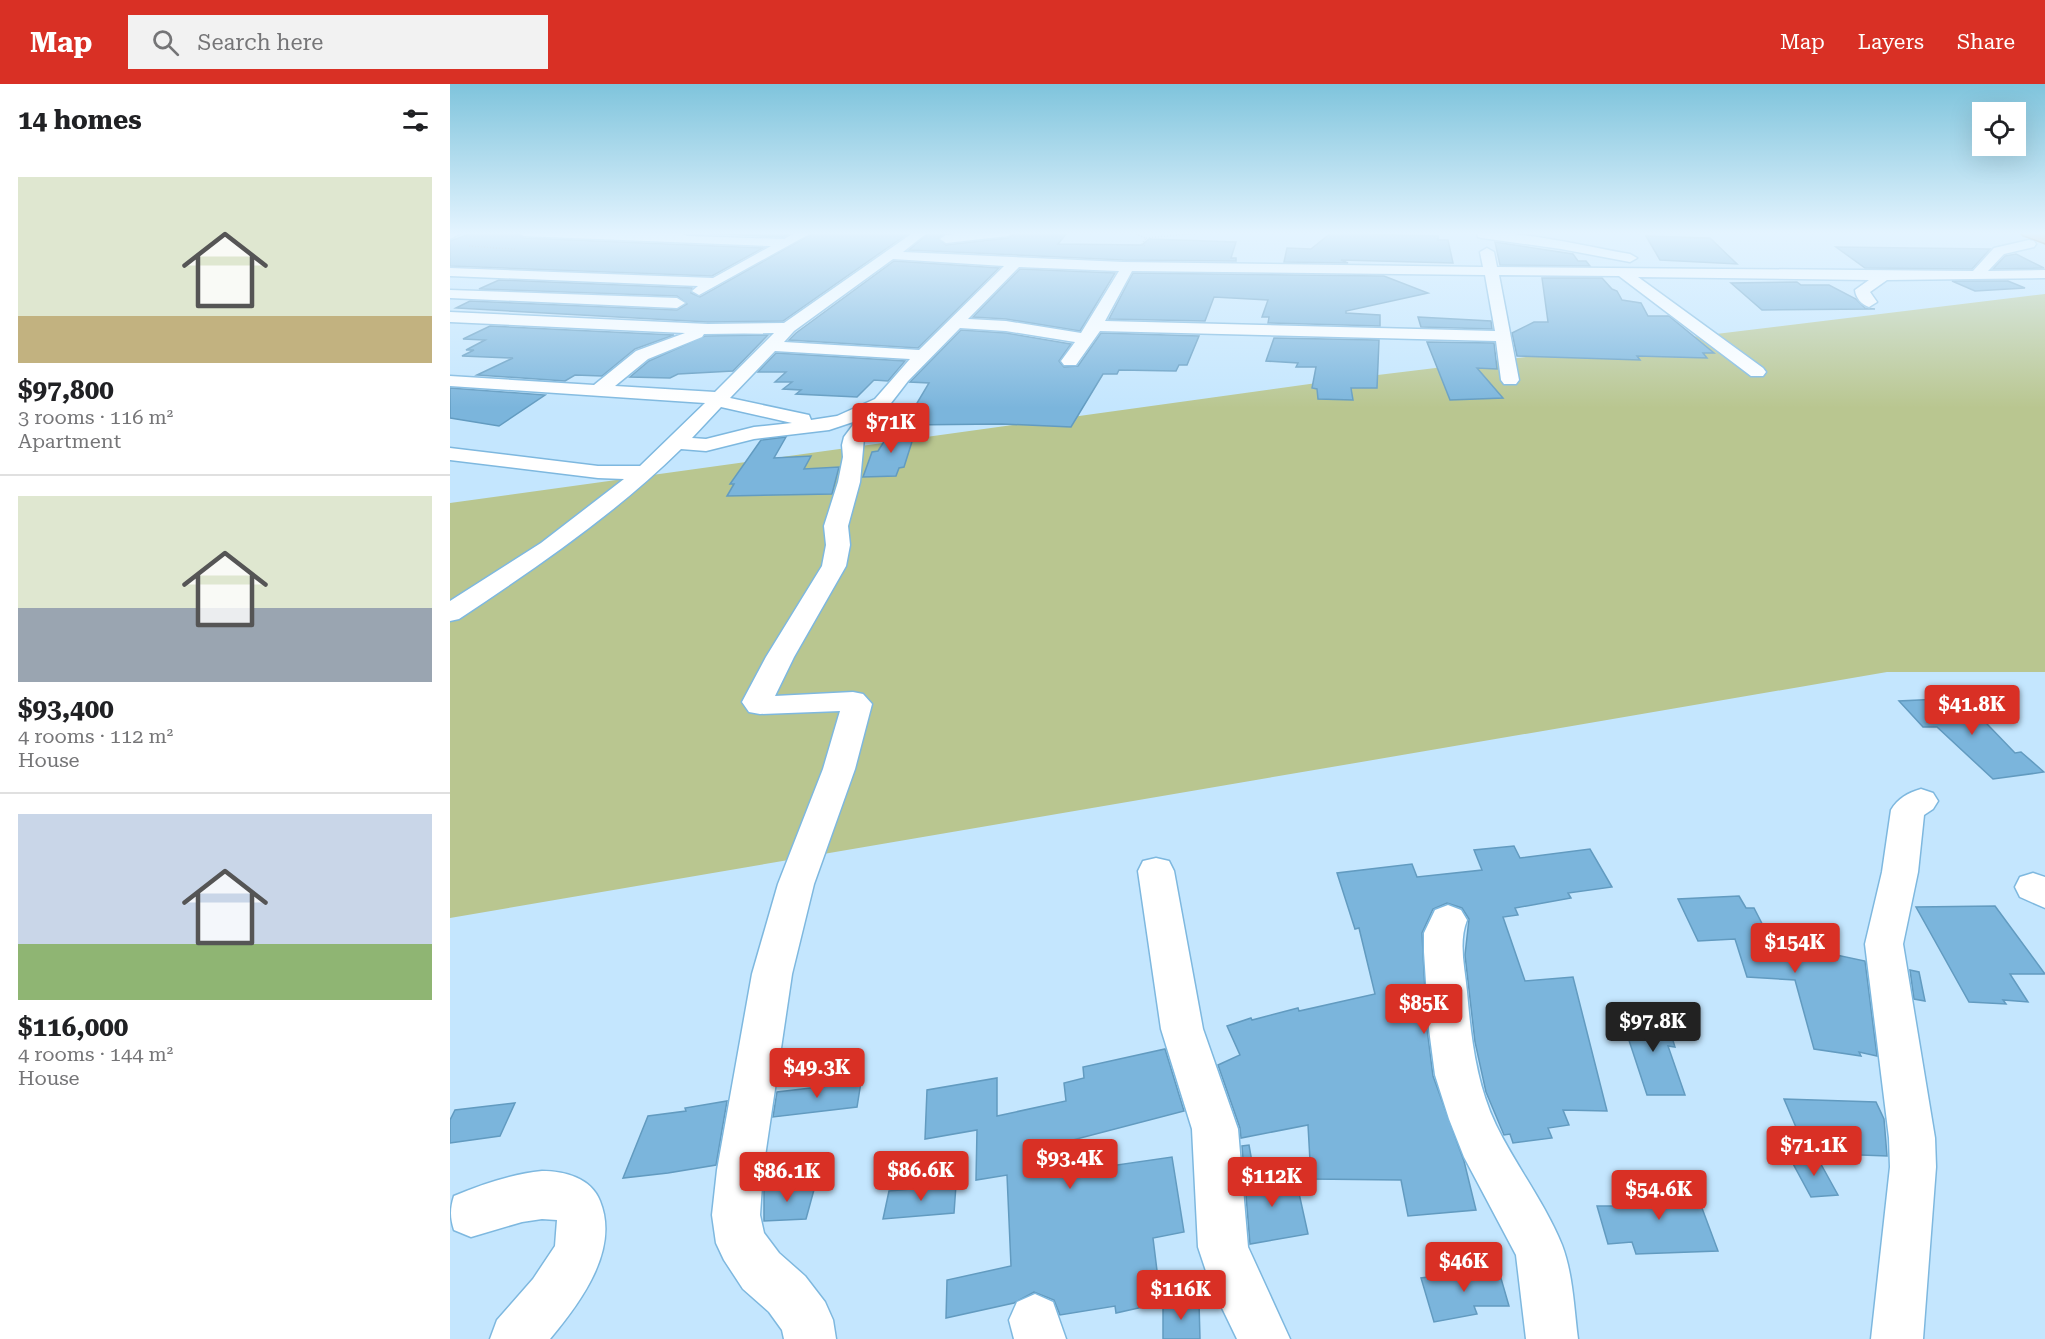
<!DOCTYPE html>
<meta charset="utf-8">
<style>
:root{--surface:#fff;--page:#f2f2f2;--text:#202124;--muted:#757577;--line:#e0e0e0;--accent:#d93025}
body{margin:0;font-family:"Roboto Serif",serif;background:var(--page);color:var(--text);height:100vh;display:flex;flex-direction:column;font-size:22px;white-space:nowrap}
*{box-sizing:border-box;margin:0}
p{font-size:20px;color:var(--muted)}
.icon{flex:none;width:33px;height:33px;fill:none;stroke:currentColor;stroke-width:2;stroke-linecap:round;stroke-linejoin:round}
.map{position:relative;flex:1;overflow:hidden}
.panel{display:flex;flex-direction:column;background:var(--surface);width:450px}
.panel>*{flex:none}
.controls{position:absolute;left:1522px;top:18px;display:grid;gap:12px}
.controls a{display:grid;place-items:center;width:54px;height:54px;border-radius:0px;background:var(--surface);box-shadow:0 6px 24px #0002;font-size:30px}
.price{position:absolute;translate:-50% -51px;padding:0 14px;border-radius:6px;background:var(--accent);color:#fff;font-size:20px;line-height:39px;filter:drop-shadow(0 2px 3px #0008)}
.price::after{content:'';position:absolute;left:50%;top:36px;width:18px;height:14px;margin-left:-9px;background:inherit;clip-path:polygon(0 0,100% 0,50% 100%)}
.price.current{background:#222;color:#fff}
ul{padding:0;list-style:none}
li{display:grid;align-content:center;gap:12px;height:318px;padding:0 18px}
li+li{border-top:2px solid var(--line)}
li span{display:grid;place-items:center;height:186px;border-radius:0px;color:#555}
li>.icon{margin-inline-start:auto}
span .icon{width:108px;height:108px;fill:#fffc;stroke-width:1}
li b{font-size:26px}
h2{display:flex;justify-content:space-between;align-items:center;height:72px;padding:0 18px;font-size:26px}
header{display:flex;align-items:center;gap:36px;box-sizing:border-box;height:84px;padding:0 30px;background:var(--accent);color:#fff}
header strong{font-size:28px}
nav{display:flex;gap:33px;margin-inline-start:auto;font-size:21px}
.search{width:420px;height:54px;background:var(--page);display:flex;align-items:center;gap:15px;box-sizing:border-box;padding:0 21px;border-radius:0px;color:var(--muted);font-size:22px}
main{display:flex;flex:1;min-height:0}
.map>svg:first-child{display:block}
</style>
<header>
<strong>Map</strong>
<div class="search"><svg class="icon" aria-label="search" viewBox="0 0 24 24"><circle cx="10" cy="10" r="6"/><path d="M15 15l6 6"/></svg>Search here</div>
<nav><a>Map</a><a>Layers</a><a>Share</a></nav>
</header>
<main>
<section class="panel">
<h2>14 homes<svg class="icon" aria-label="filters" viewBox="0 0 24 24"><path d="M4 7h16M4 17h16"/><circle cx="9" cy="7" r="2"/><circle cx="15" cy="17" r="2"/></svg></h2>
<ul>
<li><span style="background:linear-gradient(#dfe7d0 75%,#c2b280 0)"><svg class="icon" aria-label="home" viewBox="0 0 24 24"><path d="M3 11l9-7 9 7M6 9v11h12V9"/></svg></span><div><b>$97,800</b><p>3 rooms · 116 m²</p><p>Apartment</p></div></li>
<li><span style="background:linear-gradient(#dfe7d0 60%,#9aa5b1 0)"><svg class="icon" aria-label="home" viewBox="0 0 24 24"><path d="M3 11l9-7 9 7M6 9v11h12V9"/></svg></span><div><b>$93,400</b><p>4 rooms · 112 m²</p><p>House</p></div></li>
<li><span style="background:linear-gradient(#c9d6e8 70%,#8fb573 0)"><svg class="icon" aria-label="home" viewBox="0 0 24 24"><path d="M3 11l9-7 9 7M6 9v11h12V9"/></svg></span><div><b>$116,000</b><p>4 rooms · 144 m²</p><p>House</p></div></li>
</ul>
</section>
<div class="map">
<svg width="1595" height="1255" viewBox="0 0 1595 1255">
<rect width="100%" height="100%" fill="#c4e6fe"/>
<polygon fill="#b9c690" points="1595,210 1595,588 1437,588 0,834 0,419 903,294"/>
<g fill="#7bb5dc" stroke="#629bc0" stroke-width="1.5">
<polygon points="25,148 66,148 74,154 313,164 262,192 0,182 0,157"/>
<polygon points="234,148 342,148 333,153"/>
<polygon points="365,148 460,148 333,237 258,238 6,224 20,217 227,226 237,220 227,212 29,205 49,196 242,204 241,209 250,213"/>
<polygon points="480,148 502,148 495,149 488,154 496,161 558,154 566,148 616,150 608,160 692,161 699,155 786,158 781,174 786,174 786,177 673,176 459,166"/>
<polygon points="881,149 988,152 988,156 998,156 1003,179 891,176 898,179 834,178 837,164 861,165"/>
<polygon points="1196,152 1260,154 1287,180 1210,176"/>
<polygon points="1045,158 1123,170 1128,177 1136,177 1140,182 1050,181"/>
<polygon points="1386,163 1540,165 1522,185 1415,184"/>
<polygon points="1566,170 1594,184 1543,185 1555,172"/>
<polygon points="444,177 549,184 468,264 339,256 346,249"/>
<polygon points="570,185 665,189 630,247 556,235 523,233"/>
<polygon points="683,189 934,192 978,209 896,227 896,229 930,231 930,242 818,239 819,233 812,233 818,216 764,213 755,237 659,235"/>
<polygon points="1092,194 1152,194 1162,205 1167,207 1172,216 1191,219 1198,232 1219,232 1264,269 1253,269 1257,274 1187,272 1190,276 1067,272 1062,249 1084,238 1098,238"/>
<polygon points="1502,197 1558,197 1575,204 1525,207"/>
<polygon points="1347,198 1351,201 1379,201 1406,215 1415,224 1425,225 1312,226 1281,199"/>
<polygon points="968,233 1041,237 1042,245 971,243"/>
<polygon points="40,242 224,251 185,265 152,292 125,291 115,297 27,291 63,274 12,272 24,266 16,266 35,256 13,255"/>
<polygon points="511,246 556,249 621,260 609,277 614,283 628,282 651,249 749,252 737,281 729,281 726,287 669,286 667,290 653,290 621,343 552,340 454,341 479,299 460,298"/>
<polygon points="318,251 283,287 228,290 220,294 180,293 199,277 255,252"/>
<polygon points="824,254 929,256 927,304 901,304 903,316 868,315 867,305 862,304 866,283 846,283 848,279 816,277"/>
<polygon points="977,258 1044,259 1047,285 1027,284 1053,314 1000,316"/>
<polygon points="326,269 455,277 438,297 424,296 407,313 346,310 351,306 333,305 342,298 325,298 336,288 308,288"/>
<polygon points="0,304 95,311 49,342 0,334"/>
<polygon points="442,345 466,345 454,383 449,384 446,392 413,393 422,368 428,367"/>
<polygon points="336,353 324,374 361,372 354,385 389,383 382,410 277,412 284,400 280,400 311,356"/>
<polygon points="1512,614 1565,669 1571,668 1594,688 1543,695 1487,643 1473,643 1449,617"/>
<polygon points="1064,762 1070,774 1140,765 1162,803 1118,809 1121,814 1065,824 1068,831 1053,833 1075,897 1123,893 1157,1027 1113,1026 1119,1041 1098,1044 1102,1054 1063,1059 1060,1050 1054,1051 1036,1008 1025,958 1015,871 1019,835 1012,824 997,819 983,825 972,849 977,945 983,992 1014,1077 1026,1126 958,1132 951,1096 861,1095 858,1041 791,1054 790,1044 768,981 790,971 777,942 801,934 802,936 848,924 849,927 925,910 909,844 905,845 887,789 962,780 967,793 1032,786 1024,766"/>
<polygon points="1289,812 1296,824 1304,824 1321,857 1415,877 1427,972 1409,968 1411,972 1364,965 1345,896 1297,893 1285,855 1248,857 1228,815"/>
<polygon points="1545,822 1595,890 1560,890 1578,918 1553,916 1556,920 1519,918 1466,823"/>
<polygon points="1460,886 1469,888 1475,917 1464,915"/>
<polygon points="1170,929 1215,931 1225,963 1218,962 1235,1011 1197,1011"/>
<polygon points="715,965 734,1027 592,1064 598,1091 722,1073 734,1148 703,1154 711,1219 666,1229 665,1222 610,1231 604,1216 584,1208 564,1219 496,1234 497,1196 561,1182 557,1091 526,1096 527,1046 475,1055 477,1006 547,994 547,1032 616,1017 614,999 634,994 633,983"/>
<polygon points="411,998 407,1023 323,1033 327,1008"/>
<polygon points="1334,1015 1426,1018 1434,1035 1437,1072 1357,1069"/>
<polygon points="277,1017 266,1081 218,1089 173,1094 198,1032 236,1027 235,1024"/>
<polygon points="65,1019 50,1052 0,1059 0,1036 5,1026"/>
<polygon points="799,1061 807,1107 847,1100 858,1150 800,1160 792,1062"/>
<polygon points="1367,1073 1388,1111 1361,1113 1341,1076"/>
<polygon points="1181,1098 1220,1098 1224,1108 1246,1108 1268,1167 1186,1170 1182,1158 1158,1160 1147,1122 1171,1122 1169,1115 1187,1115"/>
<polygon points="506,1101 504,1129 433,1135 439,1107"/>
<polygon points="365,1102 356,1135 314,1137 314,1104"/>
<polygon points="1048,1184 1059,1222 1024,1222 1027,1230 984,1238 971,1194"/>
<polygon points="749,1218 750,1255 713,1255 713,1219"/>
</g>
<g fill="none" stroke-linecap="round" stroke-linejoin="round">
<g stroke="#7eb8df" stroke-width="3">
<g id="minor">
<polygon points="0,148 13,148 0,155"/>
<polygon points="68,148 231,149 237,152 334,155 347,148 363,148 249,211 242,207 248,202 0,192 0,184 263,194 321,162 74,152"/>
<path d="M464,148H478L453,168L673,178L1033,183L1030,168L1037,164L1044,168L1047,183L1523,187L1544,164L1579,156L1584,157L1586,160L1584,163L1554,170L1538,187L1595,186V194L1437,196L1420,208L1427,218L1419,223C1411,220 1406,214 1405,206L1419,196L1188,193L1313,284L1316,288L1313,292H1301L1169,192L1049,191L1069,296L1066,300H1054L1051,296L1046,257L650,247L626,281H614L611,277L625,258L556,247L510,244L458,297L414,354L410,398L398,442L400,461L396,482L344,573L325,612L403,608L413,610L422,620L405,685L364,800L342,890L313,1086L310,1131L314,1149L329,1169L355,1192L375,1218L383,1236L386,1255H334L332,1246L319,1228L293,1205L274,1176L266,1159L262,1131L267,1086L302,890L328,800L373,685L390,627L310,630L299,628L292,618L316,573L372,482L376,461L374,442L388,398L393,373L392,361L394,353L406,337L379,346L304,355L256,367L231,365C164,431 87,483 9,535L0,537V517L91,459L174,395L148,394L0,376V364L148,382H190L255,319L0,302V292L144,301L186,267L235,249L0,238V228L258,240L334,239ZM443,175L554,182L469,266L334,258L344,247ZM569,183L669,187L631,249L556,237L518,235ZM682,187L1035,191L1045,247L655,237ZM324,249L265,308L165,302L198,275L252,253L254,250ZM325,267L460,275L425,315L387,332L361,336L359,331L280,314ZM271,323L342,339L304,343L256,355L242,354Z"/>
<polygon points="523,148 564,148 558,152 496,159 490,155 496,151"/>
<path d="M1027,148C1078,148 1130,161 1180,170L1187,174L1180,178L1111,165L1032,154L1028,153Z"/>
<polygon points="0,206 227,214 235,219 227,224 0,214"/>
<path d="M1471,705L1483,709L1488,717L1483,725L1474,731L1468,788L1453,860L1485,1054L1486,1083L1473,1255H1421L1440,1083L1439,1054L1415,860L1432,788L1441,726C1448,714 1458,709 1471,705Z"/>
<polygon points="706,774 719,777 724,787 753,945 788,1045 798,1163 840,1255 787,1255 760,1199 748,1163 742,1045 711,945 688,787 693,777"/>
<polygon points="1583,789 1595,793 1595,824 1570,813 1565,803 1570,793"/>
<path d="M998,821L1011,826L1017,836C1008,859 1015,884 1017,908C1021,953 1026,999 1046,1041C1066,1082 1095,1119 1112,1161C1123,1190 1124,1224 1128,1255H1076L1066,1171L1014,1073L999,1035L985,991L979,945L974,868V849L985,826Z"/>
<path d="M92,1087C115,1087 141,1094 150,1117C170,1166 130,1219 100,1255H40L47,1236L83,1195L105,1162L107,1136L92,1135L72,1138L21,1153L4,1146C0,1134 0,1124 4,1112C32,1100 62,1090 92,1087Z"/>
<polygon points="585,1210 603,1218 616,1255 564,1255 559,1236 567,1218"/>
</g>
</g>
<g stroke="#845930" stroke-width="3">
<polygon id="major" points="1571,148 1595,150 1595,159 1573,151"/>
</g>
<g stroke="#82a0b5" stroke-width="1.5" stroke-dasharray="1 2" stroke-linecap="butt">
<polyline points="680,148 696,154 692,160 695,162"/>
<polyline points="696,154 761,148"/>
<polyline points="19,162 47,164"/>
<polyline points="46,164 66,165"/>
</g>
<use href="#minor" fill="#fff" fill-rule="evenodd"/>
<use href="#major" fill="#dcad82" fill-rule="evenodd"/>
</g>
<linearGradient id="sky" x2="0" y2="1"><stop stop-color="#7fc4dc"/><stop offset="0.46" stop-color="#e4f4ff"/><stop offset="1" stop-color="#e4f4ff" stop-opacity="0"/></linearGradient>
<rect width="1595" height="324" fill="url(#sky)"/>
</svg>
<div class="controls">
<a><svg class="icon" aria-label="locate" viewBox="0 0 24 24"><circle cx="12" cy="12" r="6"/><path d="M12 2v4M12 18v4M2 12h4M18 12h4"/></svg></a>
</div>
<b class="price" style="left:441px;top:370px">$71K</b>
<b class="price" style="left:1522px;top:652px">$41.8K</b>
<b class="price" style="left:1345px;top:890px">$154K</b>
<b class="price" style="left:974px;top:951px">$85K</b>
<b class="price current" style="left:1203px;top:969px">$97.8K</b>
<b class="price" style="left:367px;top:1015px">$49.3K</b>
<b class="price" style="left:1364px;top:1093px">$71.1K</b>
<b class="price" style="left:620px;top:1106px">$93.4K</b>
<b class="price" style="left:471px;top:1118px">$86.6K</b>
<b class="price" style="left:337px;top:1119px">$86.1K</b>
<b class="price" style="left:822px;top:1124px">$112K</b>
<b class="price" style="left:1209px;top:1137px">$54.6K</b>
<b class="price" style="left:1014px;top:1209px">$46K</b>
<b class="price" style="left:731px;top:1237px">$116K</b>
</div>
</main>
